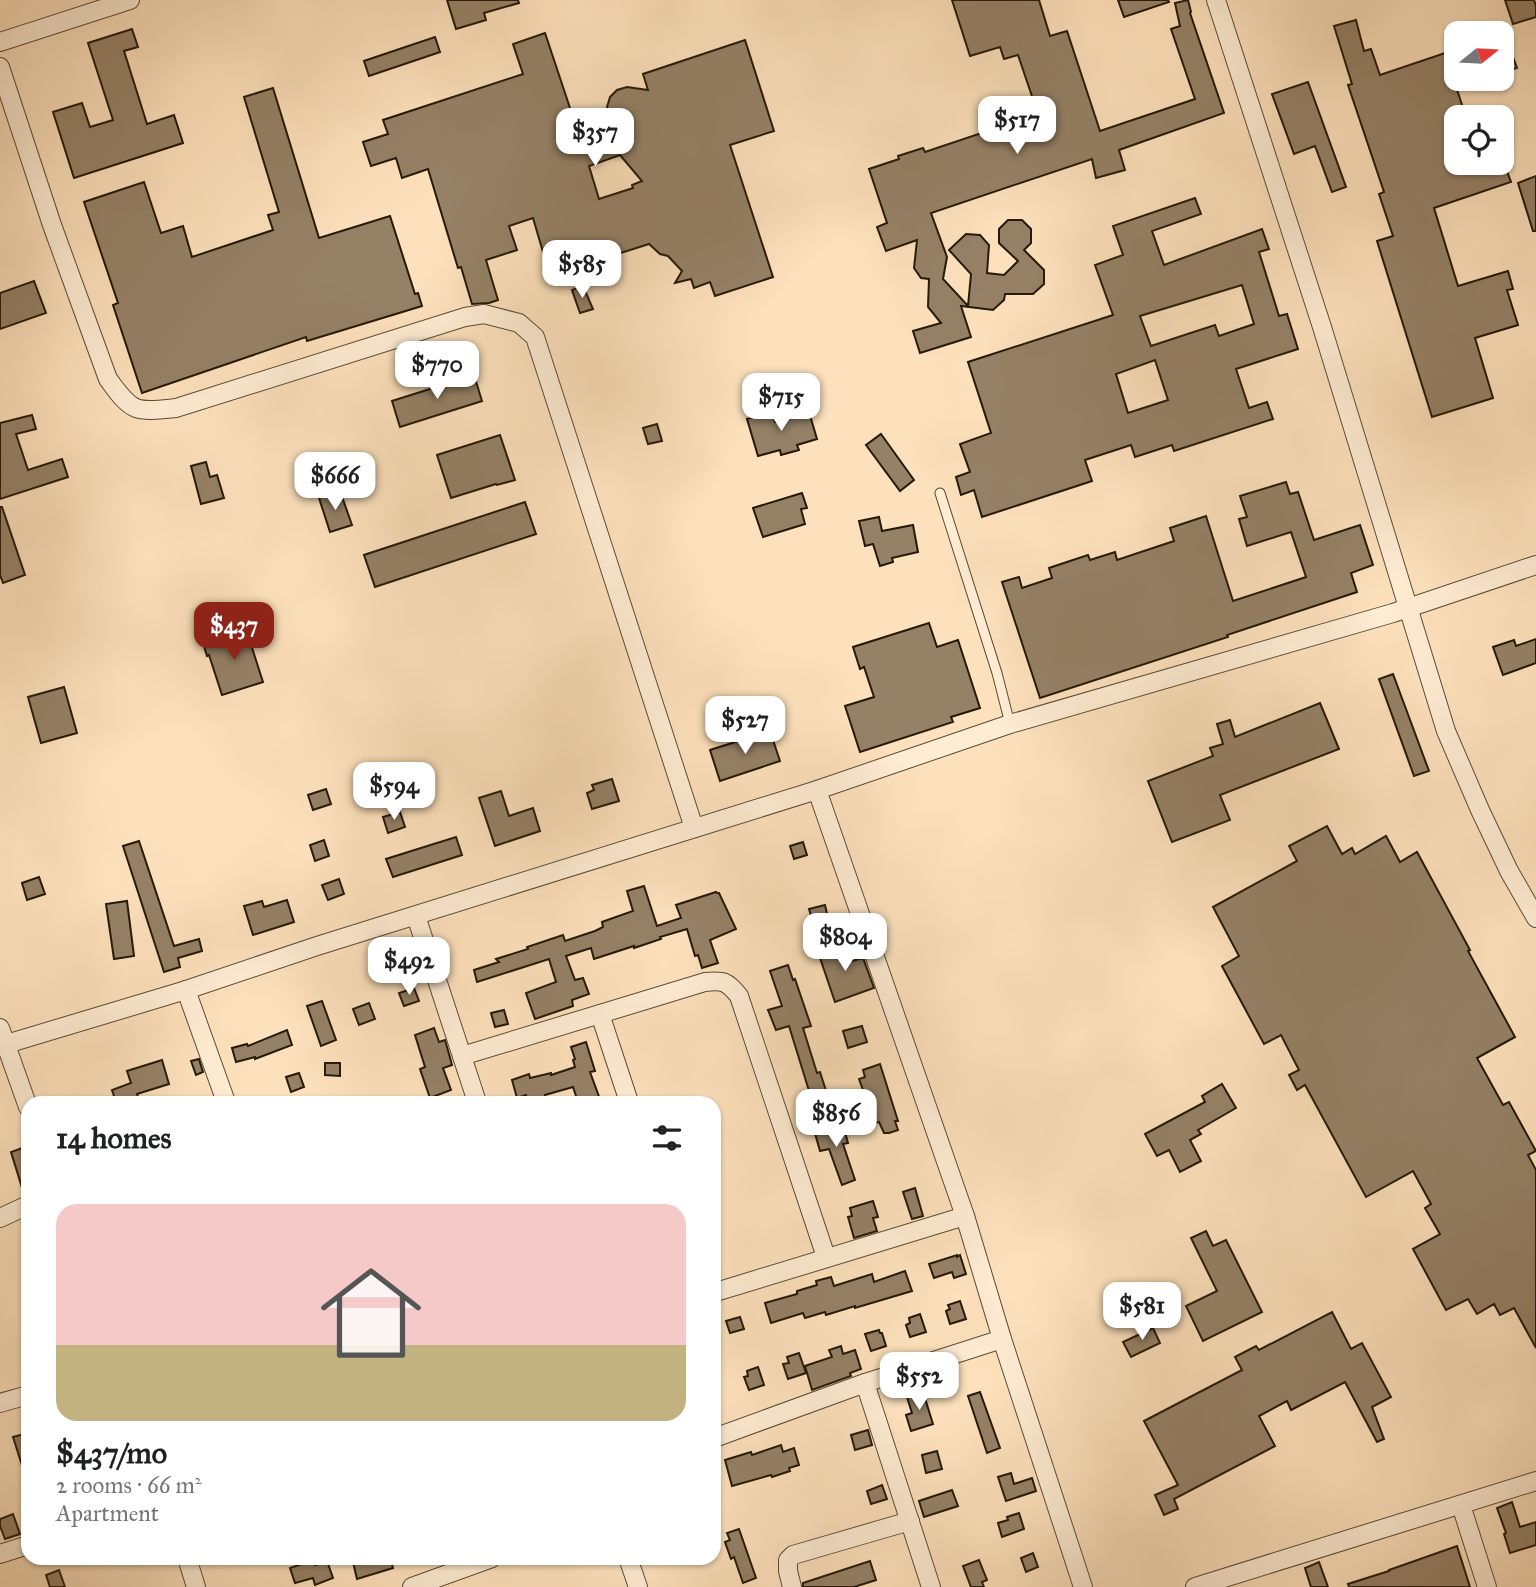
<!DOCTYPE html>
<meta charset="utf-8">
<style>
:root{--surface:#fff;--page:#f6f6f6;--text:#202124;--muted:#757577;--line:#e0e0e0;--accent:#8f2418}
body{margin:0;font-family:"IM FELL Great Primer",serif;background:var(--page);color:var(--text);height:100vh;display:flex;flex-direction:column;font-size:26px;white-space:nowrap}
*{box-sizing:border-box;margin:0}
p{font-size:23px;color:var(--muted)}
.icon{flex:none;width:38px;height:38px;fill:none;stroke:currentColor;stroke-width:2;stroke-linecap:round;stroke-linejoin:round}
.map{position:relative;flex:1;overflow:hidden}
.side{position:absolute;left:21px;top:1096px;width:700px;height:469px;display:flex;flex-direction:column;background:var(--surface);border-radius:21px;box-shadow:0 2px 5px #0004}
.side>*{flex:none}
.needle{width:46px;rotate:72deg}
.tools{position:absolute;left:1444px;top:21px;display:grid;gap:14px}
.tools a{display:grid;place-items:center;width:70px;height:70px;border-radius:14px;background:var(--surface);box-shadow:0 2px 5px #0004;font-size:35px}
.price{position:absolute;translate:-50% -60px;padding:0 16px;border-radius:14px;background:#fff;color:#222;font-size:23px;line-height:46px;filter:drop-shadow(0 2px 4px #0008)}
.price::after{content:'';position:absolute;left:50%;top:42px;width:21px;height:16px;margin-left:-10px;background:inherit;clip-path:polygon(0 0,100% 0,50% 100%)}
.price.active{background:var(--accent);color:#fff}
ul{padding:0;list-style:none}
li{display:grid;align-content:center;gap:14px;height:371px;padding:0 35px}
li+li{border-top:2px solid var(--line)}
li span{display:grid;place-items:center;height:217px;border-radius:21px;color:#555}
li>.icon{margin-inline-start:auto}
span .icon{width:126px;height:126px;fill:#fffc;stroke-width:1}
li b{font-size:30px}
h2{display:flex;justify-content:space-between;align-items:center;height:84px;padding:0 35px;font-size:30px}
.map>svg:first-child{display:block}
</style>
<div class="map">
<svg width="1536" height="1587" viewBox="0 0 1536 1587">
<rect width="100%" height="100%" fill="#fde1bc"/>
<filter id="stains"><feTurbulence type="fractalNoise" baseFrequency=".00286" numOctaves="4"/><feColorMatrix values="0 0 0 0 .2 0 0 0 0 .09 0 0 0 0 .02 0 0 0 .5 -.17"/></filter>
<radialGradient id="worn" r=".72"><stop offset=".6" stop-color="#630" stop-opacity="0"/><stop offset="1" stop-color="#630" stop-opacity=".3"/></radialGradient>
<g fill="#958166" stroke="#251909" stroke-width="2" fill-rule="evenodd">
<polygon points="447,0 518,0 519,3 484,13 486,20 456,29"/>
<polygon points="952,0 1039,0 1050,36 1067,31 1100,131 1195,99 1171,29 1180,26 1175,3 1188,0 1191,12 1190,13 1224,113 1119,150 1125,170 1096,178 1092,159 931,213 947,257 943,279 968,306 971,274 949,250 966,234 980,235 989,245 987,273 1004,275 1018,261 999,243 999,229 1008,220 1022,220 1031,229 1031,243 1024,250 1044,270 1044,284 1033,294 1005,294 1004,300 993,310 961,306 971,337 920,353 913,331 941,323 928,307 929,279 921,278 914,268 917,240 886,251 877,227 887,223 869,169 899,159 898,156 923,148 925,152 1038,114 1018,55 1004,59 1000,47 970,56"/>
<polygon points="1118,0 1168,0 1169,2 1124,17"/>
<polygon points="1505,0 1534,0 1536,6 1536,17 1513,24"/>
<polygon points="1356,20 1364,51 1371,49 1380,75 1445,53 1466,117 1456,117 1456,163 1504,163 1511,182 1434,208 1458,286 1508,271 1513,289 1507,290 1518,325 1475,338 1493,398 1432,417 1377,241 1393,236 1379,194 1384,192 1348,85 1352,84 1334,26"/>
<polygon points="132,29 138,47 124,51 147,124 174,115 183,143 74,178 53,112 82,103 90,127 113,120 88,43"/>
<polygon points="1502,30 1503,30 1517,68 1505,72 1502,62"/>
<path d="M545,33L576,126L609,115L607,107L610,97L617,90L627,87L648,90L643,74L745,40L774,131L730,145L773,277L715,296L710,282L694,288L691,279L675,283L682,271L668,256L660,254L649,244L580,266L578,260L548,269L533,218L509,226L517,250L486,260L498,300L489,303L472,304L461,267L458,268L428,169L402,178L396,158L371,166L363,142L388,134L383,120L523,74L513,44ZM620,155L642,181L632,185L633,188L599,199L589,166Z"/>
<polygon points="435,37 440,52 369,76 364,61"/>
<polygon points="1308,82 1346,187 1332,192 1315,146 1294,154 1272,94"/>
<polygon points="273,88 319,238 390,216 415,294 418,293 422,306 307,341 306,337 142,393 113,305 118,303 84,202 144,182 161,233 183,226 192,257 273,230 268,215 279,212 244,97"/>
<polygon points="1536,176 1536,231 1533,231 1518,183"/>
<path d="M1195,198L1201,214L1152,231L1164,265L1262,229L1269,249L1259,252L1279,316L1287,314L1298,349L1236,369L1249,408L1267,402L1273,419L1174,451L1172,445L1135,457L1131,445L1085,460L1092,481L982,517L974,490L961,495L956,477L970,472L960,444L991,433L968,362L1113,315L1095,265L1123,255L1113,226ZM1242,285L1254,324L1219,336L1215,325L1151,346L1140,316ZM1155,360L1168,400L1128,413L1116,374Z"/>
<polygon points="34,281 46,313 0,329 0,293"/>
<polygon points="583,286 593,309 580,313 572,290"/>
<polygon points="474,375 482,401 400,427 392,401"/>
<polygon points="772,412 775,422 809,412 817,439 797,445 799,450 781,455 780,450 758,456 747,419"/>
<polygon points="32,415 36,429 16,434 28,470 62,459 68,477 0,499 0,423"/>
<polygon points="657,424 662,441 648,444 643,428"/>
<polygon points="881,434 914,480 900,491 866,445"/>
<polygon points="500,435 515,480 497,485 496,484 451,498 437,455"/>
<polygon points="206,462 210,477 217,475 224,498 201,504 191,466"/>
<polygon points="1286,482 1290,494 1298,492 1314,540 1360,525 1373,565 1351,573 1357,592 1227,635 1228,637 1040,698 1002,582 1019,577 1022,588 1052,578 1049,568 1088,555 1090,560 1115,552 1117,560 1174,541 1170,528 1206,516 1233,601 1306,577 1291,532 1247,546 1239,519 1247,517 1240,496"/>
<polygon points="340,491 352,525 330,532 319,498"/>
<polygon points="802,493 807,508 801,509 805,524 763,537 753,508"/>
<polygon points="525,502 536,534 375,587 364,555"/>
<polygon points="0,507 2,507 25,575 3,583 0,575"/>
<polygon points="879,517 882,531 913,525 918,552 892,558 893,562 880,566 873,544 865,546 859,521"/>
<polygon points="929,623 937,647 958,640 980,708 951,717 953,722 860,752 845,706 874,697 864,667 860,669 853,647"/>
<polygon points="246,629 263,682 222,695 209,655 207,656 203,643"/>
<polygon points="1536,639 1536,663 1503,675 1493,647 1514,640 1516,646"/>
<polygon points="1393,674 1429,771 1414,776 1379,679"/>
<polygon points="64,687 77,733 41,743 28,697"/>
<polygon points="1320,703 1339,749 1220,795 1230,820 1172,842 1148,781 1213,756 1210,748 1223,744 1217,724 1230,720 1235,737"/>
<polygon points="770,731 780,761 720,781 710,750"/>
<polygon points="612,779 619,801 592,809 587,793 594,790 592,785"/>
<polygon points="326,789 331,804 313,810 308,795"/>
<polygon points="501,791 509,816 533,808 540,831 495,846 479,798"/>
<polygon points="400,812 405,827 388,833 383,817"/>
<polygon points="1327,826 1342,854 1352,848 1355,854 1386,836 1400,862 1417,852 1470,950 1468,951 1515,1037 1477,1058 1503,1105 1509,1102 1536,1151 1528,1155 1536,1170 1536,1348 1514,1308 1500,1315 1494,1304 1477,1314 1468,1299 1446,1310 1413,1249 1440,1234 1425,1208 1431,1204 1413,1171 1366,1197 1305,1085 1297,1090 1289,1075 1299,1070 1281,1035 1264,1044 1222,966 1239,956 1213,907 1297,861 1289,846"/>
<polygon points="456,837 462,855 393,877 386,859"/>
<polygon points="324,840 329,856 315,861 310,845"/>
<polygon points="139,841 174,946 199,939 202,951 178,958 180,967 164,972 123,846"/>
<polygon points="803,842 807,855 794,859 790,846"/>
<polygon points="39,877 45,894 27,900 22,883"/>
<polygon points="339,879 344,894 328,900 322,885"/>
<polygon points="644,886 657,926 681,918 676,905 716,892 717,893 719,893 736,929 710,940 718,963 702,968 698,955 695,956 687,929 660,937 661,939 634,948 634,946 594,959 591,948 566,956 575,980 583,978 589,994 572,1000 573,1006 535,1019 526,993 556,982 549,959 477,982 474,970 499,962 496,959 528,949 527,947 563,935 565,941 595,931 603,927 602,922 633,911 627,891"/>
<polygon points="287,900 294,922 253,935 244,906 262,901 264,907"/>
<polygon points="127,901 134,956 114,959 106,904"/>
<polygon points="825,905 828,918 813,922 809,909"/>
<polygon points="835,945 837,951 848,947 852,961 863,958 874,988 835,1002 818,952"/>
<polygon points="788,965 793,980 795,979 811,1026 803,1028 817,1073 820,1072 829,1100 808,1107 804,1096 810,1094 789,1026 776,1030 768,1010 782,1006 770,971"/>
<polygon points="414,988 419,1001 404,1006 399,993"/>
<polygon points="322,1001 336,1040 321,1046 307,1006"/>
<polygon points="369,1003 375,1019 359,1025 353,1009"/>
<polygon points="504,1010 508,1024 495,1027 491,1013"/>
<polygon points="862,1026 867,1042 848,1048 843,1031"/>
<polygon points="434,1028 439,1042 445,1040 449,1054 452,1065 443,1068 451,1090 430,1098 420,1069 425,1067 415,1035"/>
<polygon points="287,1030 292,1045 255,1059 255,1057 236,1062 232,1048 247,1044 248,1046"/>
<polygon points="586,1042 595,1071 590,1072 601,1102 578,1102 573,1087 545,1095 547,1100 540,1102 528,1102 526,1095 517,1098 512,1080 529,1074 530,1078 551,1073 551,1075 575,1067 573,1060 575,1059 571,1047"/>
<polygon points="199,1059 203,1072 196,1075 191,1061"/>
<polygon points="162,1060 169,1084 137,1094 140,1102 116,1102 112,1090 131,1083 127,1071"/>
<polygon points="325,1063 340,1063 340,1076 325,1075"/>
<polygon points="880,1064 898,1121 895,1121 898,1130 889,1133 884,1133 879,1122 875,1123 859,1079 865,1077 863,1070"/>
<polygon points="299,1073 304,1087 291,1092 286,1077"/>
<polygon points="1222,1084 1236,1108 1198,1130 1201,1134 1190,1140 1201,1161 1180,1172 1169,1150 1157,1156 1145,1134 1205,1102 1202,1096"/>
<polygon points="842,1122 848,1143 843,1144 855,1180 842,1185 829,1149 820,1151 814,1130"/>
<polygon points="28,1146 28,1194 24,1194 11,1152"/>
<polygon points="915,1188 923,1216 912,1219 903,1192"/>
<polygon points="873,1201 878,1217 873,1218 877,1231 854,1238 848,1217 852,1216 850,1208"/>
<polygon points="1206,1231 1213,1246 1226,1240 1262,1312 1203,1341 1186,1306 1217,1291 1191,1238"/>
<polygon points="957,1255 957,1257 960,1255 966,1274 954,1278 952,1272 934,1278 929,1264"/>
<polygon points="905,1271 912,1291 855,1308 855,1306 826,1315 825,1312 805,1318 803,1313 771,1323 765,1303 797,1294 797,1291 817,1285 816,1281 831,1277 834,1286 872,1274 874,1282"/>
<polygon points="960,1301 966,1319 950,1324 946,1311 950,1309 948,1305"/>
<polygon points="1332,1312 1351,1349 1362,1343 1391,1397 1372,1407 1384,1439 1377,1442 1345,1382 1291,1410 1287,1401 1259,1416 1275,1446 1174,1499 1178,1509 1164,1515 1155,1495 1178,1485 1144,1421 1242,1370 1235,1357 1256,1346 1259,1350"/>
<polygon points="920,1314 926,1332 910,1337 906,1325 910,1323 909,1318"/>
<polygon points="740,1317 744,1329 730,1333 726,1321"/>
<polygon points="1153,1328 1160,1343 1131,1357 1123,1342"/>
<polygon points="879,1330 880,1333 882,1333 886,1346 871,1351 865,1334"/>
<polygon points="841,1346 843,1354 855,1350 861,1369 850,1373 851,1376 812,1390 805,1366 832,1357 829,1350"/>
<polygon points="799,1353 806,1373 788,1379 783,1364 789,1363 787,1357"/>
<polygon points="758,1367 764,1385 749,1390 744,1377 748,1376 747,1371"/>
<polygon points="923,1392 933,1424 911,1431 906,1415 912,1413 907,1397"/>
<polygon points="980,1392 1000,1448 987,1453 968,1396"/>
<polygon points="868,1430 872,1445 855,1450 851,1435"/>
<polygon points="28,1433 28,1474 25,1475 13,1437"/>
<polygon points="781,1445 783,1452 794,1448 799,1465 789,1468 790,1471 772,1477 771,1475 732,1486 725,1460 751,1452 752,1455"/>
<polygon points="937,1451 942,1469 926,1473 922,1455"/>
<polygon points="1011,1473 1014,1484 1032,1478 1036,1491 1006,1501 998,1477"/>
<polygon points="882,1485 887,1499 871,1504 867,1491"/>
<polygon points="952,1490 958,1506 924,1517 919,1501"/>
<polygon points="1512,1502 1520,1527 1536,1522 1536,1545 1510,1553 1504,1534 1506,1533 1497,1508"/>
<polygon points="1019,1513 1024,1529 1002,1537 998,1523 1008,1520 1007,1517"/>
<polygon points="13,1514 20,1534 5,1539 0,1526 0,1519"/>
<polygon points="739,1529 756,1578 743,1583 734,1557 731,1559 725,1542 730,1540 727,1533"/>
<polygon points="1457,1546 1470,1587 1349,1587 1348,1584 1389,1571 1389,1570"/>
<polygon points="1033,1553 1038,1567 1026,1572 1021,1558"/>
<polygon points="352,1558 390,1558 393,1568 357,1579"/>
<polygon points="313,1560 315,1565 327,1561 333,1578 315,1585 313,1578 295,1583 290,1568"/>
<polygon points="979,1560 987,1580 982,1582 984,1587 971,1587 963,1566"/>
<polygon points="870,1561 876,1580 854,1587 803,1587 803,1583"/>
<polygon points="1319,1562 1328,1587 1311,1587 1305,1568"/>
<polygon points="59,1570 65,1587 50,1587 46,1575"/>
</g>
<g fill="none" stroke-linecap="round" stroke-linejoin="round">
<g stroke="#5b4b36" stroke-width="11">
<polyline id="service" points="940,493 997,673 1010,724"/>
</g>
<g stroke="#5b4b36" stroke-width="20">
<g id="minor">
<polyline points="1216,0 1322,327 1446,731 1480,810 1509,871 1536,918"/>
<polyline points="0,42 130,0"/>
<path d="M0,67L52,225L108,379C115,388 124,403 136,408C146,412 165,409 176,408L465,317L484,314L519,323L535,337L694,828"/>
<polyline points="817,790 965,1216 1002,1339 1083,1587"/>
<polyline points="416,916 477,1102"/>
<polyline points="186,990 226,1102"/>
<polyline points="600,1014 629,1102"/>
<polyline points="0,1028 28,1107"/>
<polyline points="0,1046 186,990 317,946 817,790 1010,724 1393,613 1536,565"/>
<path d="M462,1056L705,982C723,980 727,981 739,996L826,1257"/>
<polyline points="0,1218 28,1205"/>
<polyline points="714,1291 719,1291 965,1216"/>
<polyline points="865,1383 931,1587"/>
<polyline points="0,1403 28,1395"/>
<polyline points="714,1438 865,1383 1002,1339"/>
<polyline points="1461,1505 1487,1587"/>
<polyline points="0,1554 28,1545"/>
<polyline points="187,1558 196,1587"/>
<polyline points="628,1558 638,1587"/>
<polyline points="412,1587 492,1558"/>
<polyline points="792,1587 788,1571 788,1560 793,1555 910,1521"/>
<polyline points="1195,1587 1536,1481"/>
</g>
</g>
<use href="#service" stroke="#feecd3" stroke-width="9"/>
<use href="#minor" stroke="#feecd3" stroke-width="18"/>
</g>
<rect width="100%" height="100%" filter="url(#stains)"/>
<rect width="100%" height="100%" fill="url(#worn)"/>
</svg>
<div class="tools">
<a><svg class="needle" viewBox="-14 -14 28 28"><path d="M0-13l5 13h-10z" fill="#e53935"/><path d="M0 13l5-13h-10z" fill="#757577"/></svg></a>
<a><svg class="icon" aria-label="locate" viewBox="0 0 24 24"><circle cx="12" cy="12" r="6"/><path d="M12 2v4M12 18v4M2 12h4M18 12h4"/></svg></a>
</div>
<b class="price" style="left:1017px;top:156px">$517</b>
<b class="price" style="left:595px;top:168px">$357</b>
<b class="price" style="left:582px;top:300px">$585</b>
<b class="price" style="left:437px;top:401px">$770</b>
<b class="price" style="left:781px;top:433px">$715</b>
<b class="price" style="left:335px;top:512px">$666</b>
<b class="price active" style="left:234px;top:662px">$437</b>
<b class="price" style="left:745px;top:756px">$527</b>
<b class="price" style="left:394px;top:822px">$594</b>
<b class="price" style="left:845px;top:973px">$804</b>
<b class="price" style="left:409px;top:997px">$492</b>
<b class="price" style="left:836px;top:1149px">$856</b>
<b class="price" style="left:1142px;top:1342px">$581</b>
<b class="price" style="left:919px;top:1412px">$552</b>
<section class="side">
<h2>14 homes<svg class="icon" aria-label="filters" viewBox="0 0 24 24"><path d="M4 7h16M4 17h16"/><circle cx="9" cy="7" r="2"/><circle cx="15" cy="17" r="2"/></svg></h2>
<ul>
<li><span style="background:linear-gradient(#f6c9c9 65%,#c2b280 0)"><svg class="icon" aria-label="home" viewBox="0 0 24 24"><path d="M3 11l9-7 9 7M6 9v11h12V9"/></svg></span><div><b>$437/mo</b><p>2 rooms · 66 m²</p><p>Apartment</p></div></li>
</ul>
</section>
</div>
